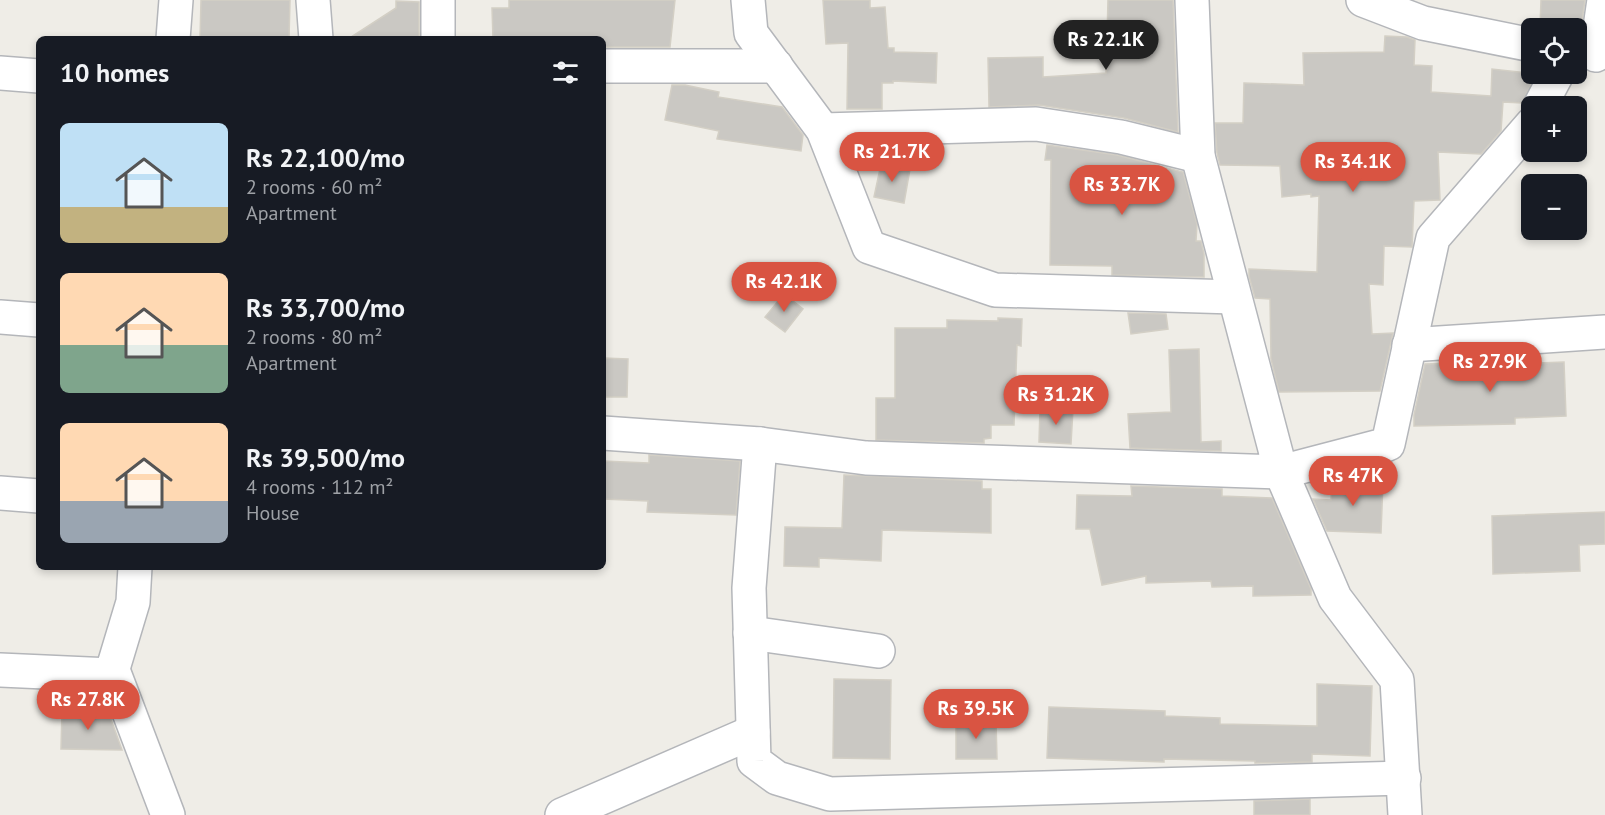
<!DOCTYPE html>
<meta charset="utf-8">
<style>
:root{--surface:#171b24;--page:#242831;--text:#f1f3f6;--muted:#9ea1a6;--accent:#d95442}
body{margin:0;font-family:"PT Sans",sans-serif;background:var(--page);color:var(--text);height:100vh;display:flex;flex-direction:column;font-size:22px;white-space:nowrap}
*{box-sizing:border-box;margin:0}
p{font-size:20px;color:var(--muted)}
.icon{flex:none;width:33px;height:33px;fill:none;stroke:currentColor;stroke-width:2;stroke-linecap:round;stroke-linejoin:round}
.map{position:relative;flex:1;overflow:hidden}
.sheet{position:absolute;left:36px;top:36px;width:570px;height:534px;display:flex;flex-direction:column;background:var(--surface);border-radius:9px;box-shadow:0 3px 9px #0003}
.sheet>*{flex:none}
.buttons{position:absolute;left:1521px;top:18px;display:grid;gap:12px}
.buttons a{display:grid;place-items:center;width:66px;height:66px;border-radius:9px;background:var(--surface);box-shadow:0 3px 9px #0003;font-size:30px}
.price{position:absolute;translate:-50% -51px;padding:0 14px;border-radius:21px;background:var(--accent);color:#fff;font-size:20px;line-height:39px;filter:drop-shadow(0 2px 3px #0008)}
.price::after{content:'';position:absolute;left:50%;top:36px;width:18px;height:14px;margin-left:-9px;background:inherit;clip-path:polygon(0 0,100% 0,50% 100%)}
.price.active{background:#222;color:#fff}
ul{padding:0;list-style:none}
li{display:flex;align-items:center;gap:18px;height:150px;padding:0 24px}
li span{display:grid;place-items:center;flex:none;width:168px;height:120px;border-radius:9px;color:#555}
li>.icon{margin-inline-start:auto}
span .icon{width:72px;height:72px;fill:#fffc;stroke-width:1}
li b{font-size:26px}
h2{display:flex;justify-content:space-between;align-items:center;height:72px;padding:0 24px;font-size:26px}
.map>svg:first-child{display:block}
</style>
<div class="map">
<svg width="1605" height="815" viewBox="0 0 1605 815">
<rect width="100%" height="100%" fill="#efede7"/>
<g fill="#cac8c3" stroke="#d3cfc5" stroke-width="1.5">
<polygon points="201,0 290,0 289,39 200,39"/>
<polygon points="509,0 675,0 670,47 603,47 603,39 493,39 492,8 509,8"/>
<polygon points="823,0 870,0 870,8 885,7 888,48 894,48 894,52 937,53 936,83 893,81 893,83 882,83 882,109 847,109 848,43 826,44"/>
<polygon points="1108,0 1173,0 1178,132 1124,118 1039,105 989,107 988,58 1043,57 1043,77 1106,73"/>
<polygon points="1541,0 1585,0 1579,42 1576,42 1576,28 1540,28"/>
<polygon points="396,1 419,2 419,39 348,39 396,8"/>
<polygon points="1385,36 1407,37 1415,40 1414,65 1432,66 1431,92 1491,96 1492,69 1536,74 1522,103 1503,102 1501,131 1481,154 1438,152 1440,200 1414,201 1412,247 1384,246 1383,285 1369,284 1372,334 1393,333 1380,391 1279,392 1271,359 1270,299 1255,298 1249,276 1249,269 1317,272 1319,196 1311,197 1311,194 1282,197 1280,166 1220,165 1217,153 1215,123 1243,123 1244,83 1304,85 1303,53 1384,52"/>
<polygon points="672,85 685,85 719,92 718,97 782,107 803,135 801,151 717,139 719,131 665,120"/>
<polygon points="1047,145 1117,155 1183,172 1197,224 1196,241 1201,241 1204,254 1204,277 1112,275 1112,266 1050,265 1051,160 1045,160"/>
<polygon points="881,164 910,169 904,203 874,197"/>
<polygon points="784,294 803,309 785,332 765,317"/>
<polygon points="1128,313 1166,314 1168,329 1131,334"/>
<polygon points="998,318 1022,319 1021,346 1017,345 1014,425 991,425 991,438 984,439 984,443 876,440 876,398 895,398 895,328 947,328 947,320 998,321"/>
<polygon points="1199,349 1201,442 1221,441 1221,451 1130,448 1128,414 1171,412 1169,350"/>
<polygon points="603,358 628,359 627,397 603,397"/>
<polygon points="1513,361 1514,364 1564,362 1566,416 1515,418 1515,424 1414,426 1414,415 1425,364"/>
<polygon points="1040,408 1073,409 1071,444 1039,442"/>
<polygon points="649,455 740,461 736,515 647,512 648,501 603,499 603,461 649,463"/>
<polygon points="844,475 982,481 982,489 991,489 991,533 882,530 881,561 819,558 819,567 784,566 785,527 842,528"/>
<polygon points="1332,480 1383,482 1381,533 1327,531 1313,499 1331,500"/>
<polygon points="1131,486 1222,489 1222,496 1272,498 1311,589 1311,595 1253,596 1253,586 1212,587 1211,581 1146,583 1146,576 1102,585 1090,529 1076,529 1077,495 1132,496"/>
<polygon points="1605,512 1605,544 1579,545 1580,571 1493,574 1492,516"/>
<polygon points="834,679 891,680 890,759 833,758"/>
<polygon points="1317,684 1372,686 1370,756 1312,754 1312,762 1255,763 1255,761 1164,759 1164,762 1047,758 1049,707 1165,711 1165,716 1220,718 1220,724 1317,726"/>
<polygon points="62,710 108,711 122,750 61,749"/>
<polygon points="996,721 997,759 956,759 956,722"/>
<polygon points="1310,799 1310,815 1254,815 1254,801"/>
</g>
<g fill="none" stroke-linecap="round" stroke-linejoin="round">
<g stroke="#b4b6ba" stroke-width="36">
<g id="street">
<polyline points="313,0 316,39"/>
<polyline points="438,0 438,39"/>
<polyline points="748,0 751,33 823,130 869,247 995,290 1234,297"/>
<polyline points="1363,0 1423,23 1532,45"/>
<polyline points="173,39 176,0"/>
<polyline points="1596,55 1604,0"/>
<polyline points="603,66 776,66"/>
<polyline points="0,73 39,76"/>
<polyline points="1540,106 1557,74"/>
<polyline points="823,130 1036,124 1121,137 1198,156"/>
<polyline points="0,317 39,320"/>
<polyline points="1409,345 1605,332"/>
<polyline points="603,433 760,444 866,458 1281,472 1198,156 1192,0"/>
<polyline points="760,444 749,588 754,761 777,778 830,794 1404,778"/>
<polyline points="0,493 39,496"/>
<polyline points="750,633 878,651"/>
<polyline points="0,670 111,675 133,602 135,567"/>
<polyline points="113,670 168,815"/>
<polyline points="562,815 753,732"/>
<polyline points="1405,815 1397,680 1335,598 1281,472 1388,444 1433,238 1532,124"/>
</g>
</g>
<use href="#street" stroke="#fff" stroke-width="33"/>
</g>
</svg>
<div class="buttons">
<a><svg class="icon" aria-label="locate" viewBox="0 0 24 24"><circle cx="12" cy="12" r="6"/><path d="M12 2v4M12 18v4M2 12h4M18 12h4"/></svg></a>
<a>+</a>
<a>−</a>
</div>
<b class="price active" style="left:1106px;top:71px">Rs 22.1K</b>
<b class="price" style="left:892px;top:183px">Rs 21.7K</b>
<b class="price" style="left:1353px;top:193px">Rs 34.1K</b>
<b class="price" style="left:1122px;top:216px">Rs 33.7K</b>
<b class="price" style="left:784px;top:313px">Rs 42.1K</b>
<b class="price" style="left:1490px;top:393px">Rs 27.9K</b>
<b class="price" style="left:1056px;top:426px">Rs 31.2K</b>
<b class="price" style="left:1353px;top:507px">Rs 47K</b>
<b class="price" style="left:88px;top:731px">Rs 27.8K</b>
<b class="price" style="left:976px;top:740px">Rs 39.5K</b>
<section class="sheet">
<h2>10 homes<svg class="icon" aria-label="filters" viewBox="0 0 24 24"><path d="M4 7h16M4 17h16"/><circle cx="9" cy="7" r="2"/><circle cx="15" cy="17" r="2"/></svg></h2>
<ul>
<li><span style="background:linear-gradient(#bfe0f5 70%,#c2b280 0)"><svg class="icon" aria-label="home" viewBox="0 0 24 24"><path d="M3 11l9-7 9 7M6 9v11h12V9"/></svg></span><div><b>Rs 22,100/mo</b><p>2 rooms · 60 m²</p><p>Apartment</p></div></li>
<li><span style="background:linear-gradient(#ffd9b3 60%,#7fa58c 0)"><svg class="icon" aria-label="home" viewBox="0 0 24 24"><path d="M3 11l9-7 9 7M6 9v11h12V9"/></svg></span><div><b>Rs 33,700/mo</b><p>2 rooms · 80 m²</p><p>Apartment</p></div></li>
<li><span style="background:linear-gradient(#ffd9b3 65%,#9aa5b1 0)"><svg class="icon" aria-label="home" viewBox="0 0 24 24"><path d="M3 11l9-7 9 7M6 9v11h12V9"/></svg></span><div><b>Rs 39,500/mo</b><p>4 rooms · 112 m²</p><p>House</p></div></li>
</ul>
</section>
</div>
